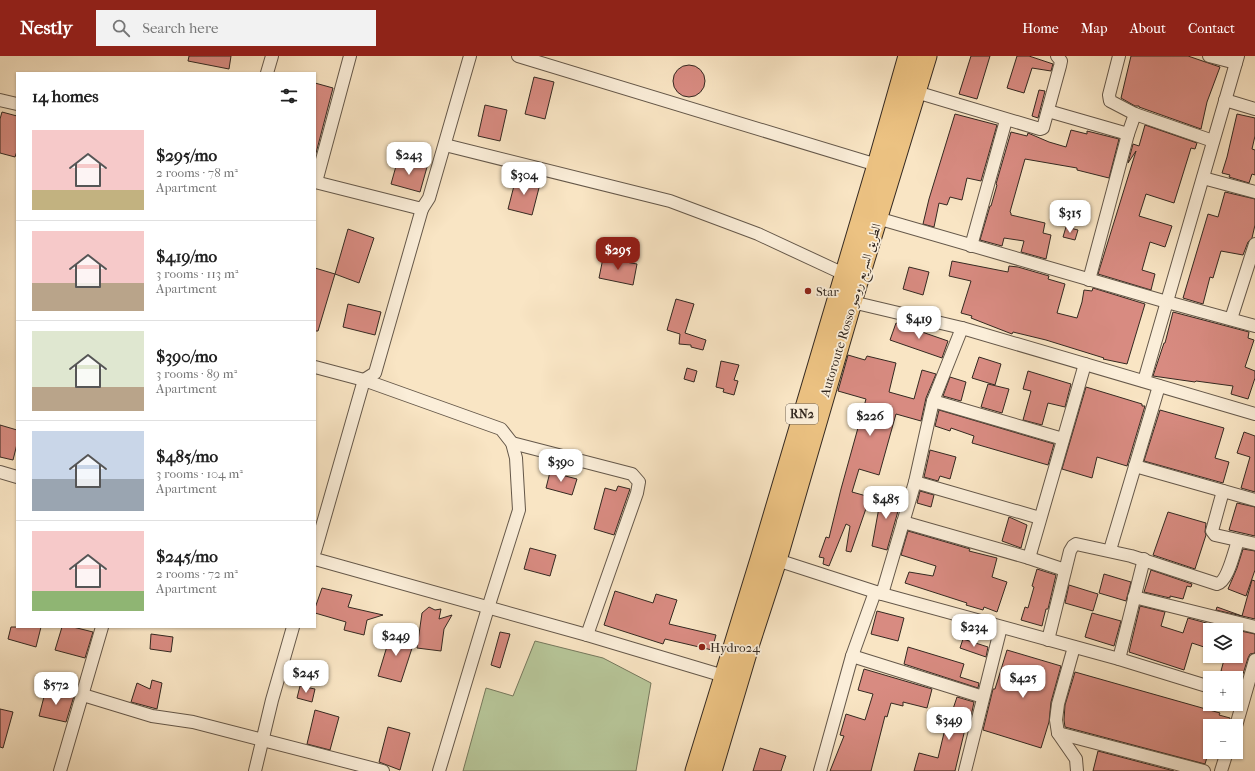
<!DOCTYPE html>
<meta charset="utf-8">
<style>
:root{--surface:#fff;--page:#f2f2f2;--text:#222;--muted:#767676;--line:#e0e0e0;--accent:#8f2418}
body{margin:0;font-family:"IM FELL French Canon",Amiri,serif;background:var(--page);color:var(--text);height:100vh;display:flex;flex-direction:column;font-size:15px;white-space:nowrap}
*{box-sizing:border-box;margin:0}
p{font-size:13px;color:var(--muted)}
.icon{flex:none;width:22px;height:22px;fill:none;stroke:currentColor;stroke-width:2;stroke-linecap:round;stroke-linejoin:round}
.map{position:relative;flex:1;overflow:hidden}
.drawer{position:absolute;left:16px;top:16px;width:300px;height:556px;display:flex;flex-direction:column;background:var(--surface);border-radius:0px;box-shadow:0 1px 3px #0004}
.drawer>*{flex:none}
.fabs{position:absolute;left:1203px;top:567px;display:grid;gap:8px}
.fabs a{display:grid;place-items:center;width:40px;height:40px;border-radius:0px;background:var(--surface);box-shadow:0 1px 3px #0004;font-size:20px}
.price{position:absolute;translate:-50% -34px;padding:0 9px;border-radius:8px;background:#fff;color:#222;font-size:13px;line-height:26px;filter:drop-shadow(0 1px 2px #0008)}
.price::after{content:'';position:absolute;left:50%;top:24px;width:12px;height:9px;margin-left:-6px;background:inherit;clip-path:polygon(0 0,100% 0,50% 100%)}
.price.active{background:var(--accent);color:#fff}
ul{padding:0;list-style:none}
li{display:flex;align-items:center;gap:12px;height:100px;padding:0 16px}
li+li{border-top:1px solid var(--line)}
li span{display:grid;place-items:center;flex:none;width:112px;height:80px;border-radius:0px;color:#555}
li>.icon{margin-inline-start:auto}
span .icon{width:48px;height:48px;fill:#fffc;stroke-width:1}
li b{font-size:17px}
h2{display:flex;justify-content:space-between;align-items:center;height:48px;padding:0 16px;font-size:17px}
header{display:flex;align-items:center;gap:24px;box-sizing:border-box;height:56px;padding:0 20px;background:var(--accent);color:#fff}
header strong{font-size:19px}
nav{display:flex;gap:22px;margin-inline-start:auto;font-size:14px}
.search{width:280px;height:36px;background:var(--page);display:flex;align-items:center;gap:10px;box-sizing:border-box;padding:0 14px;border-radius:0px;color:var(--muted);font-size:15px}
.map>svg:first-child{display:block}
</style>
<header>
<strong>Nestly</strong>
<div class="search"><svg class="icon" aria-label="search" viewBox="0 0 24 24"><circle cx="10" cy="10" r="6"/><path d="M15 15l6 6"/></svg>Search here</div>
<nav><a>Home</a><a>Map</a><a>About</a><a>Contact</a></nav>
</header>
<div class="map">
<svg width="1255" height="715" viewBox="0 0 1255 715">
<rect width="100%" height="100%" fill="#f9e5c4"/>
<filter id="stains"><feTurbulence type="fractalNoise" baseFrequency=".005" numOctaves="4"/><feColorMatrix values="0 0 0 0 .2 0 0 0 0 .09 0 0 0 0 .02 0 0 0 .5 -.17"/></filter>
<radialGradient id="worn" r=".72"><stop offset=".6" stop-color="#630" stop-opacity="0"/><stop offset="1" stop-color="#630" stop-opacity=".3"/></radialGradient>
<polygon fill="#b7c699" stroke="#76785d" points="535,585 603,602 651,627 636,715 463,715 486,632 513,640"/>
<g fill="#d88b81" stroke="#342921">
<polygon points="189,0 231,0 229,13 188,5"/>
<polygon points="971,0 990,0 977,43 959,38"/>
<polygon points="1017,0 1029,0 1053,8 1051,15 1032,12 1024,37 1007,32"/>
<polygon points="1131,0 1188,0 1220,11 1207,46 1201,73 1139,51 1139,50 1135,50 1121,42"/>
<circle cx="689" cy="25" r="16"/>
<polygon points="534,21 554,26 545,63 525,58"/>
<polygon points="315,27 333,32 315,101"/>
<polygon points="1039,34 1045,35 1038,62 1032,60"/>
<polygon points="485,49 507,54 500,85 478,80"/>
<polygon points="2,56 17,60 17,95 15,101 0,97 0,63"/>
<polygon points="955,58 997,69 981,125 967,122 962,144 950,141 947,149 939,147 934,171 923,168 929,143"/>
<polygon points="1237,58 1255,62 1255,80 1252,93 1255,94 1255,119 1252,118 1249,127 1229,121 1230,119 1222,117 1227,101"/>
<polygon points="1145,69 1197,87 1195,93 1191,92 1174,147 1146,138 1139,160 1172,170 1165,191 1150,186 1142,214 1155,218 1151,234 1098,218 1136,95 1128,107 1133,88 1139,90"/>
<polygon points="1071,74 1087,78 1087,75 1119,83 1109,122 1077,114 1077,112 1025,103 1010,156 1011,157 1011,159 1045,167 1043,177 1051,179 1046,203 1021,196 1024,185 1004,182 1002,190 980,184 990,150 991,150 997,129 996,128 1011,76 1027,80 1028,77 1049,86 1066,91"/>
<polygon points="398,103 427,111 420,136 391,128"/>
<polygon points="516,122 540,128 532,159 508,153"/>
<polygon points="1225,136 1255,143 1255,169 1252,182 1248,186 1243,199 1221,195 1213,222 1210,221 1203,248 1183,242 1208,158 1218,161"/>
<polygon points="1066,171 1078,174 1075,184 1063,181"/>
<polygon points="348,173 374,182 359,227 335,218"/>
<polygon points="603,202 637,208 633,229 599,222"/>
<polygon points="952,205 1008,216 1009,210 1018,211 1049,220 1048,223 1065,228 1057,257 1077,262 1082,246 1084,234 1092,235 1093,232 1145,248 1127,308 1103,303 1104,302 1046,284 1013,276 1012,278 971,262 972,260 961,257 971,225 949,220"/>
<polygon points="909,211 929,216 923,239 903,233"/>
<polygon points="315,212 335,218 318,275 315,275"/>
<polygon points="676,243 694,248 685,277 706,284 703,294 691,291 691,289 679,288 680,278 667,274"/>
<polygon points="348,248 381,256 375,279 343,271"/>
<polygon points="1173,256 1249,276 1248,282 1254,284 1245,311 1255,315 1255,322 1248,343 1231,338 1233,330 1196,325 1195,326 1153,320 1164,287 1165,287"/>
<polygon points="896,267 948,285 942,302 890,284"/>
<polygon points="848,299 865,304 867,300 896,307 889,336 914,343 922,314 936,318 926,342 921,365 896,358 879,419 859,413 852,436 870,441 851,496 846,495 850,470 846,468 829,510 823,508 824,502 819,501 826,481 829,482 841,433 866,343 838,335"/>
<polygon points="979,301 1001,308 995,329 972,322"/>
<polygon points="721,305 739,309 734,324 738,325 734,339 723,336 724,333 716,331"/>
<polygon points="687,312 697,315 694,326 684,323"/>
<polygon points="1028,315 1071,328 1065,351 1048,347 1042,369 1023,364 1031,335 1023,333"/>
<polygon points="950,321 966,326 961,345 943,340"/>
<polygon points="988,328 1009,333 1002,357 981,351"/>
<polygon points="1086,331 1142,348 1142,350 1145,350 1127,410 1097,401 1092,422 1062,413"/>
<polygon points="939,354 1054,388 1048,409 972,387 974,380 951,372 950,375 935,370"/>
<polygon points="1160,354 1224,372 1215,402 1229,406 1223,427 1144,405"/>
<polygon points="0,369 17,374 17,388 13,404 0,401"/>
<polygon points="1244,376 1255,380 1255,436 1241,432 1250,401 1237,397"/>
<polygon points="930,394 956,401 950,423 940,420 938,425 924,421"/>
<polygon points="550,416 577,423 572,439 546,432"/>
<polygon points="618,430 630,433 614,479 594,473 605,432 616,435"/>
<polygon points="882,435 902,441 887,494 872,490"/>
<polygon points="920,435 934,439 931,451 917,447"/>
<polygon points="1237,447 1255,451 1255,480 1229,474"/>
<polygon points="1168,456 1206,467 1205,476 1206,479 1195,513 1153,499"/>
<polygon points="1009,461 1027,469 1021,492 1002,485"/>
<polygon points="908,475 970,493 969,495 997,502 992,521 1007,526 997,556 984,551 983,554 966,549 967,547 905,527 909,516 933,520 936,510 901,499"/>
<polygon points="530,492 556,499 550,520 524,513"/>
<polygon points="1243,493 1255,495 1255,514 1246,540 1228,533 1237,512"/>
<polygon points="1037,513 1056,519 1048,553 1046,553 1042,570 1021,564 1025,551 1028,552 1034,531 1032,530"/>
<polygon points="1151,514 1192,528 1191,531 1187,530 1183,543 1170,540 1170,542 1144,536"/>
<polygon points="1104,518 1131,526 1126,545 1099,537"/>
<polygon points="1252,524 1255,525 1255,563 1216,554 1217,551 1242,560"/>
<polygon points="1069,529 1098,538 1093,555 1065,547"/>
<polygon points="322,532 352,539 348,551 383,559 367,564 364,579 344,574 346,566 315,557 315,552"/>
<polygon points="615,535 653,547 656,538 677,544 669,568 716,579 712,594 665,583 663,588 604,569"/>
<polygon points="1140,550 1165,556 1161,570 1183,577 1188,562 1210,568 1210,572 1211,568 1236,574 1210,574 1210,593 1192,587 1184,614 1129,596"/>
<polygon points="429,551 435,554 441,553 439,563 452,559 444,573 441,595 417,592 422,557"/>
<polygon points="877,555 904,562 898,585 871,578"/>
<polygon points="1092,557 1121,565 1114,590 1085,581"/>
<polygon points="11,571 41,571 36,591 8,583"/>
<polygon points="62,571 73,571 93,576 85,602 55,594"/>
<polygon points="1236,574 1255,578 1255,597 1250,598 1248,602 1242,621 1221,615 1225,600 1236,600"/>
<polygon points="500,576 510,578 500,612 491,609"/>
<polygon points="391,577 415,583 401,626 378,620"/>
<polygon points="151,578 173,581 171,596 150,593"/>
<polygon points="963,583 988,591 986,601 960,592"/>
<polygon points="908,591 964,608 960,621 979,627 978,632 904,608"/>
<polygon points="1007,594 1061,610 1051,646 1049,666 1041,692 983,674 993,633 995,633"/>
<polygon points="864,613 932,633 927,652 903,646 903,650 891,647 887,661 885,660 871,715 830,715 844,680 840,679 846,658 865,664 873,638 858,634"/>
<polygon points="1075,616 1220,657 1219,659 1230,662 1229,670 1210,670 1210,691 1205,708 1065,671 1064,664 1065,649"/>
<polygon points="152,624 162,627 157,653 131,646 137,627 150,633"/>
<polygon points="300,630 315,633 312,646 297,642"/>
<polygon points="46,633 74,640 66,666 39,660"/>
<polygon points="957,641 974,646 969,670 966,669 955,715 914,715 919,697 938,702 944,677 945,677"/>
<polygon points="0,653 13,656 3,692 0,691"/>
<polygon points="315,654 339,661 330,694 307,688"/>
<polygon points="388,671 410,677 400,714 379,706"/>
<polygon points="760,692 786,700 781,715 753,715"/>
<polygon points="1098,695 1174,715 1093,715"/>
</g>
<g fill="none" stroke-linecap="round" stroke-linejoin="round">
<g stroke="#65584a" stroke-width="14">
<g id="minor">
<polyline points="518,0 877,109"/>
<polyline points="1119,0 1109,39 1110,45 1135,58"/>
<polyline points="1209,0 1236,7"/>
<polyline points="267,17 272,0"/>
<polyline points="916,36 1040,73 1043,72 1060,10 1061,5 1057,0"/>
<polyline points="0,44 17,48"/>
<polyline points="1225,44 1255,53"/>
<polyline points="1048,55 1128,78"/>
<polyline points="445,89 670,145 758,178 844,218"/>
<polyline points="1203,122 1255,136"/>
<polyline points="315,126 422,153 429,142 470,0"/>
<polyline points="316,126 350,0"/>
<polyline points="877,162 1167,246 1255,270"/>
<polyline points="971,190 1006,64"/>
<polyline points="1089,224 1128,78 1135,58 1213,85"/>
<polyline points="852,246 962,272 1255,358"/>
<polyline points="1231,263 1255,188"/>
<polyline points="315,311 364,324 501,373 512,387 516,402 519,454 488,552 439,715"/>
<polyline points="1144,325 1238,0"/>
<polyline points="933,345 1063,383"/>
<polyline points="512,387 632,418 639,426 637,437 587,579"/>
<polyline points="1135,410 1255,444"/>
<polyline points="0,416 17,421"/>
<polyline points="915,426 1040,462"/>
<polyline points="1223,435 1212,475 1215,479 1255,488"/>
<polyline points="903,466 1029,502 1065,514"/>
<polyline points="1110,494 1159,330"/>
<polyline points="315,495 364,324 375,317 422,153"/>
<polyline points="1029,502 1085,308"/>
<polyline points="315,503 587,579 724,620"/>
<polyline points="777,504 882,538 1119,603 1210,631"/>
<polyline points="882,538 915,426 933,345 962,272"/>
<polyline points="1134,541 1255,571"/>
<path d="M1048,584L1070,495L1073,490L1076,488L1131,500L1217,528C1228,526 1234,495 1238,485"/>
<polyline points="1074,591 1058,648 1056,664 1058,677 1076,703 1077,715"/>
<polyline points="852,600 983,641"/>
<polyline points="1119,603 1144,503"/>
<polyline points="83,639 152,660 193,666 383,715"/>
<polyline points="1236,670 1255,604"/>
<polyline points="1058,677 1204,715"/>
<polyline points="60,715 102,571"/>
<polyline points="255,715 272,644 293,571"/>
<polyline points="820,715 852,600 875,536"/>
<polyline points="965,715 1001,571"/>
<polyline points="1221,715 1227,696"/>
</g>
</g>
<g stroke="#342921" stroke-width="21">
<g id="trunk">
<polyline points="695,715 761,500 877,109 908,0"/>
<polyline points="712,715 750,587 777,504 852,246 927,0"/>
</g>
</g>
<use href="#minor" stroke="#fbeed9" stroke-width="12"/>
<use href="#trunk" stroke="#ecc282" stroke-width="19"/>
</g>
<g fill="#8f2418" stroke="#fbeed9" stroke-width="1.5">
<circle cx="808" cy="235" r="4"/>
<circle cx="702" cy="591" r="4"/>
</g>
<g text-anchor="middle" stroke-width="3.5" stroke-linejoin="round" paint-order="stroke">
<rect fill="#fbeed9" stroke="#706458" stroke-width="1" x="786" y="348" width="32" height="20" rx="3"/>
<g font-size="12" font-weight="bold" fill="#342921">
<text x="802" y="362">RN2</text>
</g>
<g font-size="13" fill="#342921" stroke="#fbeed9" text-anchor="start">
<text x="816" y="240">Star</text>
<text x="710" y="596">Hydro24</text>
</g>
<g font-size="13" fill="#342921" stroke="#fbeed9">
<text transform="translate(850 254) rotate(-73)" y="5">Autoroute Rosso الطريق السريع روصو</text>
</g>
</g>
<rect width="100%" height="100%" filter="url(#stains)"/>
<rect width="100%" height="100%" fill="url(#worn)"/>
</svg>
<div class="fabs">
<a><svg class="icon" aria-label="layers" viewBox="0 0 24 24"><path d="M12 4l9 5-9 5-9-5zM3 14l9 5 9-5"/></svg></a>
<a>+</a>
<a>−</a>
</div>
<b class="price" style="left:409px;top:120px">$243</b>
<b class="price" style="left:524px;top:140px">$304</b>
<b class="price" style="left:1070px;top:178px">$315</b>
<b class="price active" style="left:618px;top:215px">$295</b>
<b class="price" style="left:919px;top:284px">$419</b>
<b class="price" style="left:870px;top:381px">$226</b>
<b class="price" style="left:561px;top:427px">$390</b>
<b class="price" style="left:886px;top:464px">$485</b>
<b class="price" style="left:974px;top:592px">$234</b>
<b class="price" style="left:396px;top:601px">$249</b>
<b class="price" style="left:306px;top:638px">$245</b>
<b class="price" style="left:1023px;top:643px">$425</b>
<b class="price" style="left:56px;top:650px">$572</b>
<b class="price" style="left:949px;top:685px">$349</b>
<section class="drawer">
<h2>14 homes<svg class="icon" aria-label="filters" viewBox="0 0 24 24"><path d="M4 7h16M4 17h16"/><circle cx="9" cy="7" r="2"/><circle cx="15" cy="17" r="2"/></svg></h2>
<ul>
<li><span style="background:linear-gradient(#f6c9c9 75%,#c2b280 0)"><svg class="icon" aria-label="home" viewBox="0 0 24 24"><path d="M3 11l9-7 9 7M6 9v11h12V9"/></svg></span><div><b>$295/mo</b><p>2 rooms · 78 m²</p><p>Apartment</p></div></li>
<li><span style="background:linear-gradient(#f6c9c9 65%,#b9a48a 0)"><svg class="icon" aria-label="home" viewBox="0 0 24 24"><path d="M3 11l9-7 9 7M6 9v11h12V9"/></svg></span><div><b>$419/mo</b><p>3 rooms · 113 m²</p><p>Apartment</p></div></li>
<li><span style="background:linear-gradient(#dfe7d0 70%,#b9a48a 0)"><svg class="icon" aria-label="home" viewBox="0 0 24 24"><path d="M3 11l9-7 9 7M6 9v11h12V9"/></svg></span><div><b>$390/mo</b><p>3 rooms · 89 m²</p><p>Apartment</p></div></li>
<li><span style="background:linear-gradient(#c9d6e8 60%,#9aa5b1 0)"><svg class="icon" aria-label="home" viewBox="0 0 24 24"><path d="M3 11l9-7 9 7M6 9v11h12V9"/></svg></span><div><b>$485/mo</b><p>3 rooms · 104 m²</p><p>Apartment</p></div></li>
<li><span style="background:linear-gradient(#f6c9c9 75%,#8fb573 0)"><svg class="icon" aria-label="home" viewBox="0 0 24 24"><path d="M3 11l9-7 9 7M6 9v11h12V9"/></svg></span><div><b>$245/mo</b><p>2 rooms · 72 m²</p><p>Apartment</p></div></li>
</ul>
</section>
</div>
